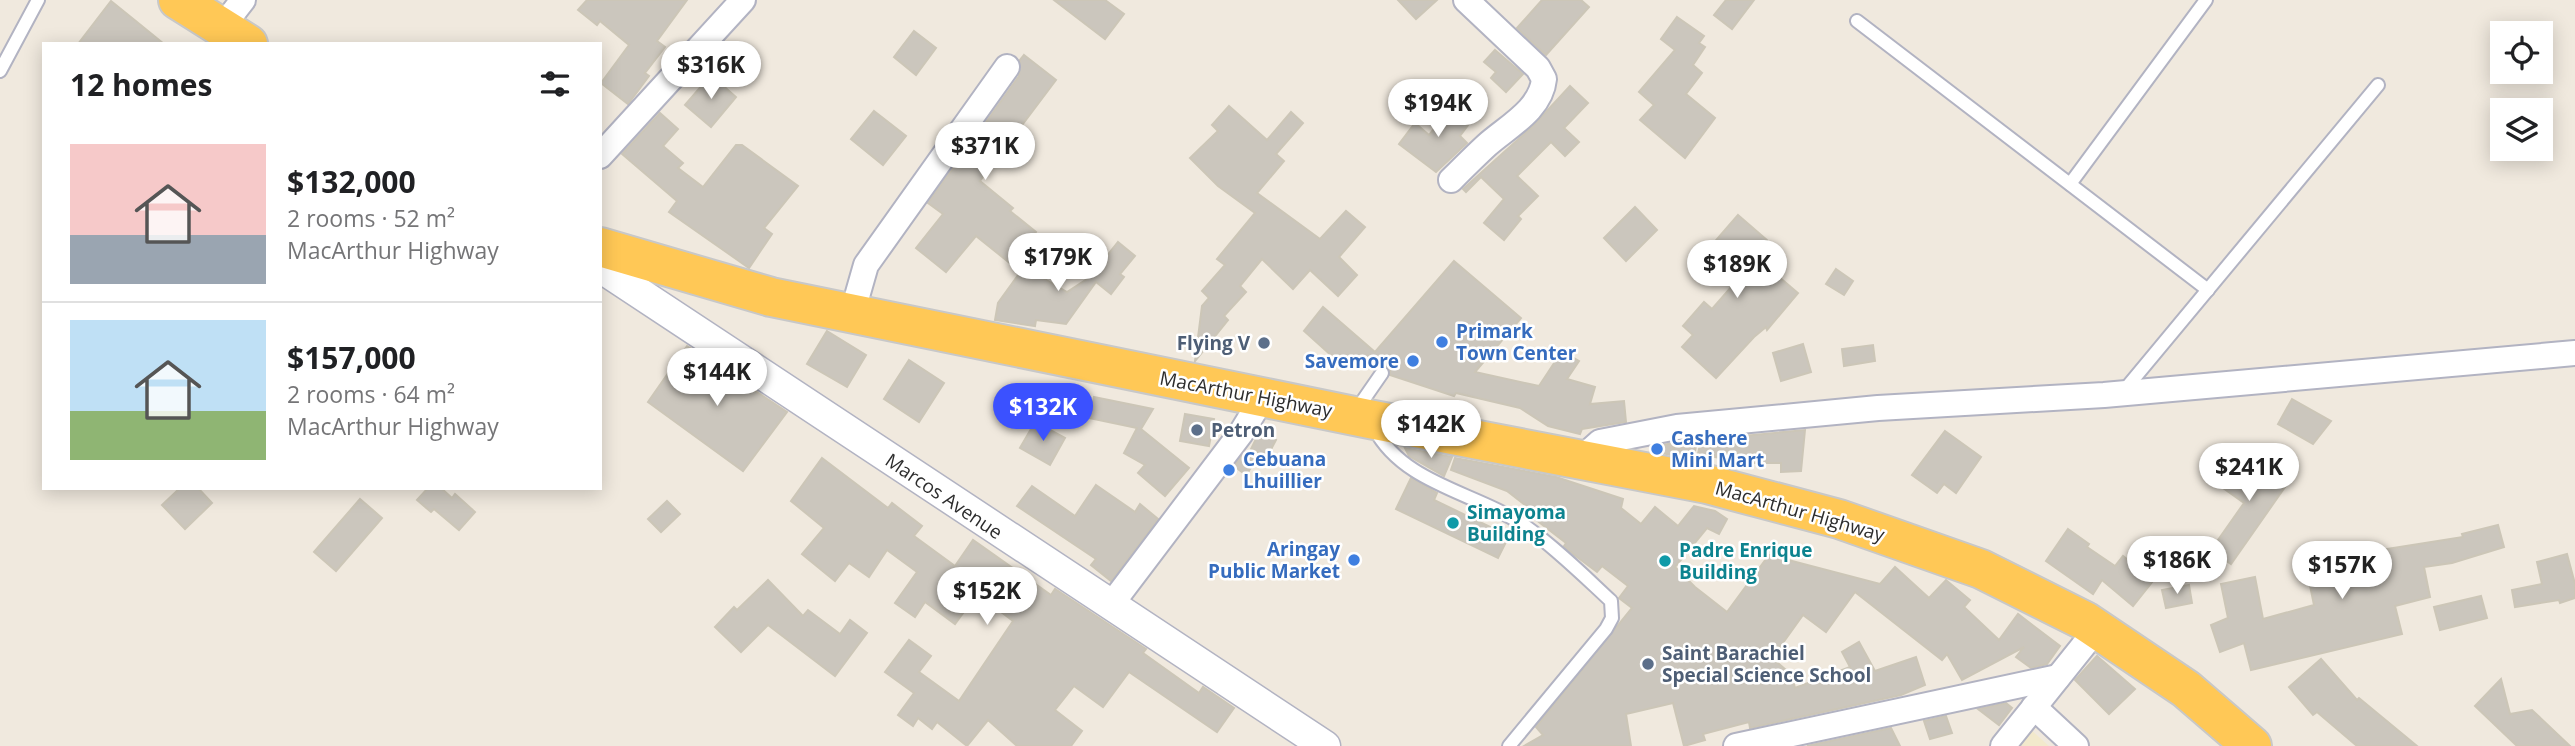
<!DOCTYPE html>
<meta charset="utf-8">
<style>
:root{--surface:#fff;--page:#f2f2f2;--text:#202124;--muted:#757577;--line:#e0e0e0;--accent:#3b51ff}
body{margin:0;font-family:"Open Sans",sans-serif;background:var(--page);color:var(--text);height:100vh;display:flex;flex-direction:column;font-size:26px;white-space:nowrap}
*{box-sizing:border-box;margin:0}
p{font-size:23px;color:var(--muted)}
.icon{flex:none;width:38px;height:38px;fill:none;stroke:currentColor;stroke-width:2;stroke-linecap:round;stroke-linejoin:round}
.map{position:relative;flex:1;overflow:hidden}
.side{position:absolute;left:42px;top:42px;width:560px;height:448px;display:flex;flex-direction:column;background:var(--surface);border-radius:0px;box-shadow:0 4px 18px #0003}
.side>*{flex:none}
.fabs{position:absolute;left:2490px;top:21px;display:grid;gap:14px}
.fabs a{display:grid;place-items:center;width:63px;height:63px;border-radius:0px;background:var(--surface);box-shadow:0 4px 18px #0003;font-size:35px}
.price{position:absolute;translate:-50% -60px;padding:0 16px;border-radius:24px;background:#fff;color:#222;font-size:23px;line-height:46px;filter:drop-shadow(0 2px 4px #0008)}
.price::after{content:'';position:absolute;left:50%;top:42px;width:21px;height:16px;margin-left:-10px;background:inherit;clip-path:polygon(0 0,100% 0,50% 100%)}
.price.on{background:var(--accent);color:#fff}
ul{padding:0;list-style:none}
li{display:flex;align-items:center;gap:21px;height:175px;padding:0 28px}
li+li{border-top:2px solid var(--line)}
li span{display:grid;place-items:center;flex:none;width:196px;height:140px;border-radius:0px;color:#555}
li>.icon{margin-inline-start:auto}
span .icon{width:84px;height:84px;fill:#fffc;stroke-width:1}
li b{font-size:30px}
h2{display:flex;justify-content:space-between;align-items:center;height:84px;padding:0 28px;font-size:30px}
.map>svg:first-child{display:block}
</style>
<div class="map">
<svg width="2575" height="746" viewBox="0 0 2575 746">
<rect width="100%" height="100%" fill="#f0e9de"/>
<polygon fill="#f2e9cc" points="2030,729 2049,746 2016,746"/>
<g fill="#cbc6bd" stroke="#ccc6b7" stroke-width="2">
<polygon points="587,0 687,0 657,41 665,47 645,73 649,76 628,104 601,83 629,45 600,21 597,25 578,10"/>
<polygon points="1054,0 1105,0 1124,14 1105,39"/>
<polygon points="1398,0 1437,0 1416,19"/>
<polygon points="1542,0 1581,0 1589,7 1546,55 1517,28"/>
<polygon points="1726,0 1754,0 1732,29 1714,15"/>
<polygon points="111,1 137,22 164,44 78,44"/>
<polygon points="1677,17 1704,36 1699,43 1705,47 1693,65 1702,73 1686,94 1715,118 1685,158 1640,120 1654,105 1639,92 1675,50 1661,39"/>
<polygon points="914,31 936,48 916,75 894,57"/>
<polygon points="1495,50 1523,74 1506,92 1491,78 1496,72 1484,62"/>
<polygon points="1024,55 1056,80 980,181 1013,208 1010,211 1036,232 1011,264 976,236 946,272 916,248 943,214 928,203 1019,76 1020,60"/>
<polygon points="711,75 736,97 711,127 685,105"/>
<polygon points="1570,86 1588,103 1564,128 1579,142 1565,156 1551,142 1517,176 1538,196 1518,216 1521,219 1504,240 1484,223 1504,199 1481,177 1466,192 1463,189 1532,127"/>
<polygon points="1453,104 1472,120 1460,136 1467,143 1436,172 1399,144 1415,123 1429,135"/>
<polygon points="1229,106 1267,140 1291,112 1303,123 1276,154 1284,161 1257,193 1320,239 1346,211 1365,227 1339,257 1357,275 1338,296 1310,270 1293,289 1262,259 1240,286 1246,292 1224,316 1228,320 1195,361 1202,306 1209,298 1202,291 1225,265 1217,259 1255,213 1218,186 1190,158 1218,131 1212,125"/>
<polygon points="874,111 906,136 883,165 851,139"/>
<polygon points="660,113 678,129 663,146 683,163 678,168 703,187 736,145 742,145 798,186 764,228 772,234 749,268 669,212 677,201 622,154"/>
<polygon points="1635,207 1657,230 1626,261 1604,238"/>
<polygon points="1738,215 1767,240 1758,250 1764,255 1759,260 1798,293 1767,330 1766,327 1754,337 1716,378 1682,347 1693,335 1683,326 1704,302 1712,309 1733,285 1716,270 1719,266 1705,253"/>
<polygon points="1118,242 1135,256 1120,274 1124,277 1111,294 1096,282 1066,324 1036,320 1035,326 995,320 998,303 1024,267 1067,292 1090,277"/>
<polygon points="1454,261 1521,318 1475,372 1539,386 1562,351 1579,361 1567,379 1595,387 1590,404 1624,401 1626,422 1582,429 1580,434 1548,426 1520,408 1456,393 1454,396 1390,375 1390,369 1383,364 1374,370 1332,356 1304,331 1323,307 1375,352"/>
<polygon points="1836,269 1853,281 1844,295 1826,284"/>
<polygon points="827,331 866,355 847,387 807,364"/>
<polygon points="1803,344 1811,372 1781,381 1773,353"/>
<polygon points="1873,345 1875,361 1844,366 1842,349"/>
<polygon points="687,346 787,412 743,471 648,402"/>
<polygon points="909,360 944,383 919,422 884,399"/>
<polygon points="1094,397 1153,409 1141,429 1189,468 1165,496 1138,473 1145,465 1124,453 1137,428 1089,418"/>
<polygon points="2292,399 2331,421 2313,444 2278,424"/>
<polygon points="1185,414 1214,419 1209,446 1180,441"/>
<polygon points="1035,422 1065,438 1050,465 1020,448"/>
<polygon points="1805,430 1801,471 1781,472 1781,463 1726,463 1726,459 1698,454 1701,440"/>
<polygon points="1260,431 1276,440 1267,457 1251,449"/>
<polygon points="1945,431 1981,457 1956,493 1944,484 1937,493 1912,475"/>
<polygon points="1697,440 1694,457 1673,453 1675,443"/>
<polygon points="1674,443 1672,455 1650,451 1650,447"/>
<polygon points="1405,448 1452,457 1444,476 1409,456"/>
<polygon points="1245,452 1256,460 1246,475 1234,466"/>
<polygon points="2247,452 2290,480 2231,564 2211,550 2244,503 2223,488"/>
<polygon points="822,458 888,508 892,503 922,526 914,536 955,566 973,540 1051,595 1055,589 1143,647 1146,649 1143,653 1199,693 1203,687 1234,708 1217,732 1129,672 1103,707 1074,686 1055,710 1082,731 1071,746 1017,746 988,720 967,746 937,722 932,729 918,718 913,726 898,715 914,693 885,672 909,640 931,656 919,672 959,701 1013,621 977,594 955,624 925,602 915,617 895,603 917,572 887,550 869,577 849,563 835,581 802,554 824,528 791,501"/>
<polygon points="1455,458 1556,477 1623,499 1621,508 1641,524 1655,507 1678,526 1694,506 1715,511 1727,519 1719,534 1707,528 1675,567 1695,587 1727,612 1769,555 1880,584 1895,567 1929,598 1946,580 1970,600 1964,607 1999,640 2018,614 2060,646 2047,664 2031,668 2016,657 2024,647 1962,680 1947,654 1942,660 1855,592 1826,632 1803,615 1772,658 1794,677 1790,682 1793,680 1795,688 1850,667 1842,652 1859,642 1875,671 1916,657 1925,685 1901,695 1750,728 1749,722 1703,734 1705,740 1684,746 1673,703 1626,714 1631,746 1524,746 1543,735 1536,727 1632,608 1619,598 1628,586 1602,566 1597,572 1577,557 1564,546 1566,543 1535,519 1538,515 1507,491 1451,470"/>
<polygon points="1411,478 1437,493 1434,500 1509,536 1498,558 1396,509"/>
<polygon points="1096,485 1135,512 1140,504 1158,519 1111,581 1091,565 1096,559 1017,506 1032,486 1075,516"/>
<polygon points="180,488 198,488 212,503 185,529 162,505"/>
<polygon points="428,488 441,488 452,498 455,494 475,512 459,530 434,509 431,512 417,500"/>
<polygon points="360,499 382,518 336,571 314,552"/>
<polygon points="667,501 680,514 661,532 648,519"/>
<polygon points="2498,525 2504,547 2452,563 2424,567 2430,597 2395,606 2402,634 2251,670 2244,643 2220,652 2211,625 2228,618 2221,584 2255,577 2263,619 2314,605 2306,566 2387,549 2463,537 2462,534"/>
<polygon points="2068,529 2089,544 2087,547 2115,566 2123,556 2153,581 2133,606 2102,580 2093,594 2046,561"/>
<polygon points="2567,554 2575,584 2575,598 2560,603 2559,600 2515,607 2512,590 2542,584 2537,562"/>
<polygon points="768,580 803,616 808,610 840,634 850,620 867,633 835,676 768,625 741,652 715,627 734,607 737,610"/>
<polygon points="2189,585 2192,603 2166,608 2162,590"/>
<polygon points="2481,596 2487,618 2440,630 2434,607"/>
<polygon points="2097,656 2135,689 2109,714 2075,680"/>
<polygon points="2321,659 2357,700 2359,698 2417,746 2357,746 2317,712 2313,715 2289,687"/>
<polygon points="2501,679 2510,714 2532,710 2570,746 2517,746 2475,706"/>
<polygon points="2006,703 2012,708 1999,725 1978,709"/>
<polygon points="1946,716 1952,733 1930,739 1924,721"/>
<polygon points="1891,728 1900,746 1807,746"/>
</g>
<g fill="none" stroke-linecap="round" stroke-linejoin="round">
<g stroke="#b2b3c2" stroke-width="16">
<g id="service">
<polyline points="1857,21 2208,290"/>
<polyline points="0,71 38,0"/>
<polyline points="2070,184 2206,0"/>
<polyline points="2122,393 2378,85"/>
<polyline points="1355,412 1382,373"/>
<path d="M1374,428C1404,485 1476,492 1525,526C1556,548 1584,576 1611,601L1612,618L1606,629L1509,746"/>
</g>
</g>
<g stroke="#b2b3c2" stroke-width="28">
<g id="minor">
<polyline points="222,27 243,0"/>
<polyline points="600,156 743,0"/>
<path d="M1451,180C1463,168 1475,156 1487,145C1507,127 1541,110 1544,79L1538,68L1466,0"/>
<polyline points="852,314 866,265 1007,67"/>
<polyline points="1581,459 1600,442 1677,427 1878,408 2104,395 2575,353"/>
<polyline points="1110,606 1241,433 1263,397"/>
<polyline points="2034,707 2076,746"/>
<polyline points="1736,746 2058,677"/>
<polyline points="2003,746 2096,630"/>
</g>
</g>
<g stroke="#b2b3c2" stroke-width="33">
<polyline id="tertiary" points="600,267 1325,746"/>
</g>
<g stroke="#c8c8c8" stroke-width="42">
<g id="trunk">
<polyline points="178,0 248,44"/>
<polyline points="600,247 771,297 1369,419 1707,484 1839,519 1981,569 2085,621 2186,689 2252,746"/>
</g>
</g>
<use href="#service" stroke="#fff" stroke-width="12"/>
<use href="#minor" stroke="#fff" stroke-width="24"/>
<use href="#tertiary" stroke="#fff" stroke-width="30"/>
<use href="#trunk" stroke="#ffc856" stroke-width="38"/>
</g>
<g fill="#3f7fe0" stroke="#fff" stroke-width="2.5">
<circle cx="1442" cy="342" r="7"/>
<circle cx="1413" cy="361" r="7"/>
<circle cx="1657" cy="449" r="7"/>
<circle cx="1229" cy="470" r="7"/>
<circle cx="1354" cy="560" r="7"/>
</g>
<g fill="#5c6f8a" stroke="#fff" stroke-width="2.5">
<circle cx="1264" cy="343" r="7"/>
<circle cx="1197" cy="430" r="7"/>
<circle cx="1648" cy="664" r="7"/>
</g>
<g fill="#0f9aa8" stroke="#fff" stroke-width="2.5">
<circle cx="1453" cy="523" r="7"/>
<circle cx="1665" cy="561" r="7"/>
</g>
<g text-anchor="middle" stroke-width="5" stroke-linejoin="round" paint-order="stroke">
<g font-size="19" font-weight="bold" fill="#366cbe" stroke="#fff" text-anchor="start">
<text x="1456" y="338">Primark<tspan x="1456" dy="22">Town Center</tspan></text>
<text x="1399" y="368" text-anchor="end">Savemore</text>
<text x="1671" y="445">Cashere<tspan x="1671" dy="22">Mini Mart</tspan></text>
<text x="1243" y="466">Cebuana<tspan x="1243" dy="22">Lhuillier</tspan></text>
<text x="1340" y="556" text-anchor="end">Aringay<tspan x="1340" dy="22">Public Market</tspan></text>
</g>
<g font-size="19" font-weight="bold" fill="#4e5e75" stroke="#fff" text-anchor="start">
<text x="1250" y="350" text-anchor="end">Flying V</text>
<text x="1211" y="437">Petron</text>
<text x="1662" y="660">Saint Barachiel<tspan x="1662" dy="22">Special Science School</tspan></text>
</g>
<g font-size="19" fill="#2d2d2d" stroke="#fff">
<text transform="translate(1246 394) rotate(11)" y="7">MacArthur Highway</text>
<text transform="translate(944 496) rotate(34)" y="7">Marcos Avenue</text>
<text transform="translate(1800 511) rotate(16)" y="7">MacArthur Highway</text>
</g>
<g font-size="19" font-weight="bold" fill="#0d838f" stroke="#fff" text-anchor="start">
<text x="1467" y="519">Simayoma<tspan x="1467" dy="22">Building</tspan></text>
<text x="1679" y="557">Padre Enrique<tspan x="1679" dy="22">Building</tspan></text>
</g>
</g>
</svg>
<div class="fabs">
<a><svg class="icon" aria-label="locate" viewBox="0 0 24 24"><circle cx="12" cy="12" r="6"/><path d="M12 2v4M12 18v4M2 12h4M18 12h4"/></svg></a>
<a><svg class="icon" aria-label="layers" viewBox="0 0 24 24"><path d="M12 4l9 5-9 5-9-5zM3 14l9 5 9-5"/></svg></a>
</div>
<b class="price" style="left:711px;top:101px">$316K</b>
<b class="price" style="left:1438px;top:139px">$194K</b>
<b class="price" style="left:985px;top:182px">$371K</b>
<b class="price" style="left:1058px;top:293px">$179K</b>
<b class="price" style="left:1737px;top:300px">$189K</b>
<b class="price" style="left:717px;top:408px">$144K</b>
<b class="price on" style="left:1043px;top:443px">$132K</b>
<b class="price" style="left:1431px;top:460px">$142K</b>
<b class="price" style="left:2249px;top:503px">$241K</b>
<b class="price" style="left:2177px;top:596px">$186K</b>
<b class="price" style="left:2342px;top:601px">$157K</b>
<b class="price" style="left:987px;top:627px">$152K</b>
<section class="side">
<h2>12 homes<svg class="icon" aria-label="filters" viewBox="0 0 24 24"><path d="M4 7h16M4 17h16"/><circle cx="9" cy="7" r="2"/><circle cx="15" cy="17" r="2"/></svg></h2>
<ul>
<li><span style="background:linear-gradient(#f6c9c9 65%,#9aa5b1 0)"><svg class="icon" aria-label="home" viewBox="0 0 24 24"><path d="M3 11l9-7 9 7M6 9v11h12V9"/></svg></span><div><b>$132,000</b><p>2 rooms · 52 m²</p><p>MacArthur Highway</p></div></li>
<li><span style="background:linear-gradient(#bfe0f5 65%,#8fb573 0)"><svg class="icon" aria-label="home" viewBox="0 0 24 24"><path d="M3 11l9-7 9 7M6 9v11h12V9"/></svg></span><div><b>$157,000</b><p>2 rooms · 64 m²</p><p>MacArthur Highway</p></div></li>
</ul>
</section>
</div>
